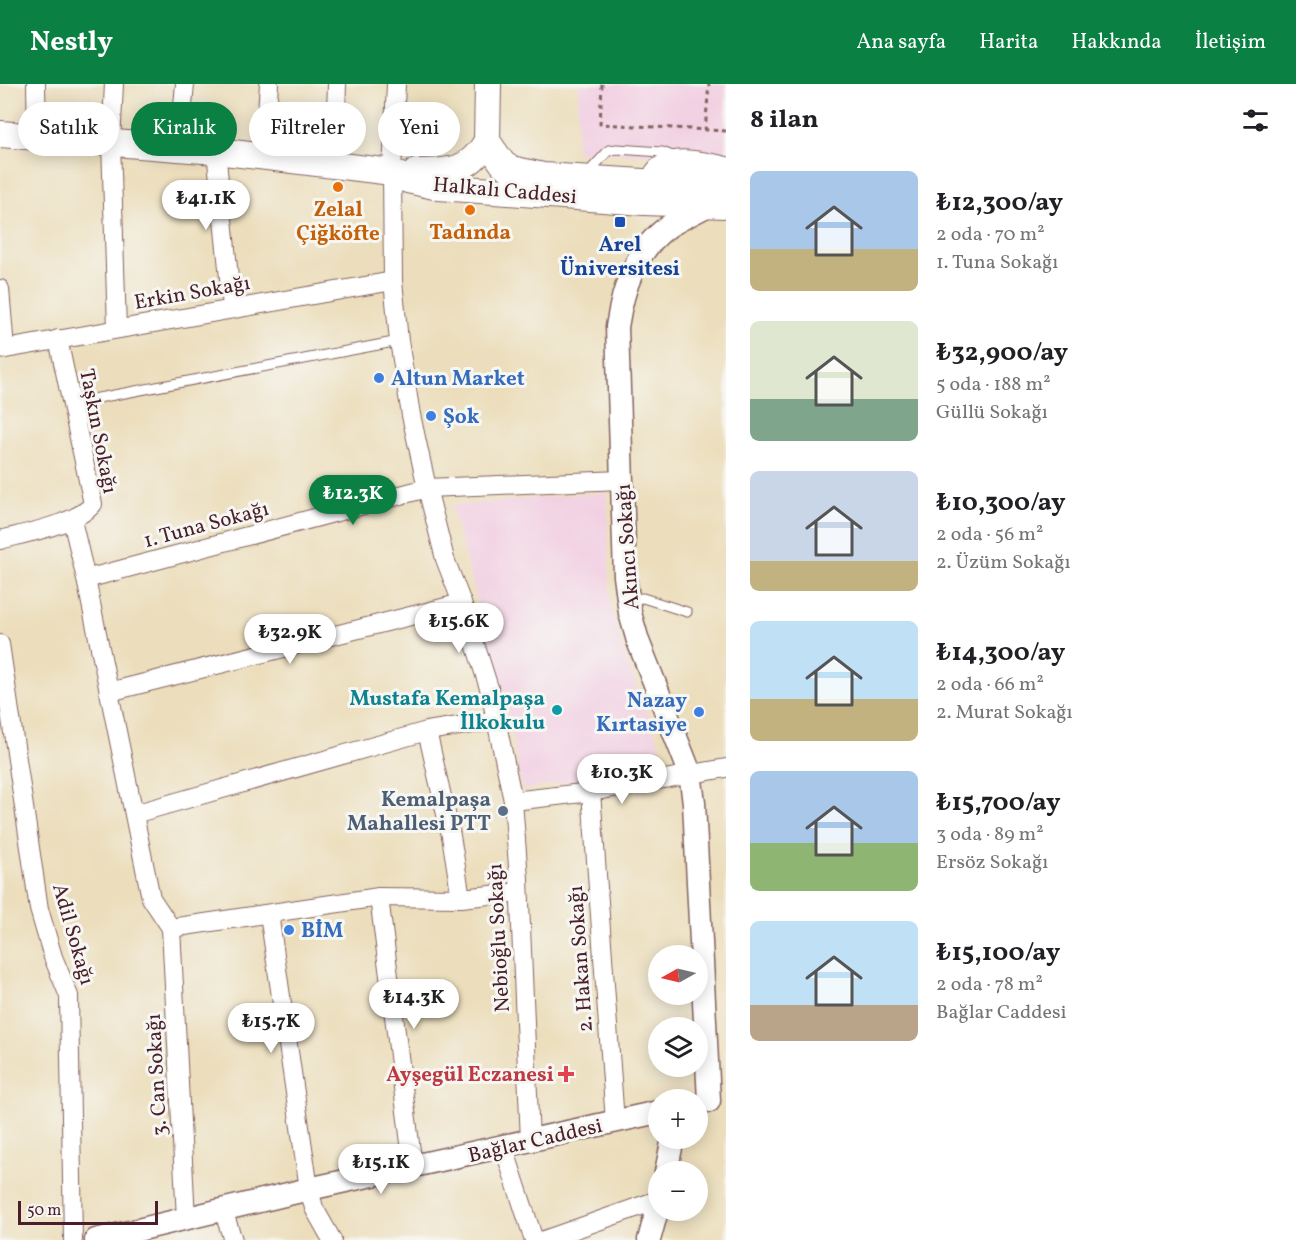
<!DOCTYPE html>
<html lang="tr">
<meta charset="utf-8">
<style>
:root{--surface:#fff;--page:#f2f2f2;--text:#202124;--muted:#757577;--accent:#0b8043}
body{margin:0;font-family:Vollkorn,serif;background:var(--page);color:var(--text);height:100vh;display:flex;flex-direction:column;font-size:22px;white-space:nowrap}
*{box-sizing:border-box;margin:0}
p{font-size:20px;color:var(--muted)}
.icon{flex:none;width:33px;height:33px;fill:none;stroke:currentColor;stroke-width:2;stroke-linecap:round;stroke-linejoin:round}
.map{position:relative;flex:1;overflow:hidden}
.side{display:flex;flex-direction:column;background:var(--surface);width:570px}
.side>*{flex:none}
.hud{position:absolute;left:18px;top:18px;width:570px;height:54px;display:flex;gap:12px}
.needle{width:39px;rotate:262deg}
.buttons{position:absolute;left:648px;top:861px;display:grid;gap:12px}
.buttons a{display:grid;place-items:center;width:60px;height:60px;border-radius:50%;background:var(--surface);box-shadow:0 3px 15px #0003;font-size:30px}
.scale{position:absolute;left:18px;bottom:15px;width:140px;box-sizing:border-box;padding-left:6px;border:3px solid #4a1f2b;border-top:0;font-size:16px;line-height:21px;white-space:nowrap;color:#4a1f2b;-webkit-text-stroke:4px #f6f6f2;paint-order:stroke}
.price{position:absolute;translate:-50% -51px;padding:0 14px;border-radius:21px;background:#fff;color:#222;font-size:20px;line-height:39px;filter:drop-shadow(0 2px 3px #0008)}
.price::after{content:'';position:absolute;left:50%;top:36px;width:18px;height:14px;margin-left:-9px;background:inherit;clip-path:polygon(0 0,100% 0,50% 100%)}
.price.current{background:var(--accent);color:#fff}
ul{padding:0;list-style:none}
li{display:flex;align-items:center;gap:18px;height:150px;padding:0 24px}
li span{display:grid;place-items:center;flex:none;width:168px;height:120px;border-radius:9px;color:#555}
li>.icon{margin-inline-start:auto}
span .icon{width:72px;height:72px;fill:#fffc;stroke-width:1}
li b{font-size:26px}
h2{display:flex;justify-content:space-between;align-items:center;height:72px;padding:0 24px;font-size:26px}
.chip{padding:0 21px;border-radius:27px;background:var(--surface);box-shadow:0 3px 15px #0003;font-size:21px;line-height:54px}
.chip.current{background:var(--accent);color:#fff}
header{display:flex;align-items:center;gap:36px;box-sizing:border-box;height:84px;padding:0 30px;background:var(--accent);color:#fff}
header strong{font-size:28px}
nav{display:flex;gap:33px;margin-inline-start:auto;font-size:21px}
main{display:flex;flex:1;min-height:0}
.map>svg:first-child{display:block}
</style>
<header>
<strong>Nestly</strong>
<nav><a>Ana sayfa</a><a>Harita</a><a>Hakkında</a><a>İletişim</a></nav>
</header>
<main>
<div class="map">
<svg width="726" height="1156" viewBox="0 0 726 1156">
<rect width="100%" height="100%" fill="#f6f6f2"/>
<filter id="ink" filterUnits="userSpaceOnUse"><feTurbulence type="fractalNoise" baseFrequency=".0167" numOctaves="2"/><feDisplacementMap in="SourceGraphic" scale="12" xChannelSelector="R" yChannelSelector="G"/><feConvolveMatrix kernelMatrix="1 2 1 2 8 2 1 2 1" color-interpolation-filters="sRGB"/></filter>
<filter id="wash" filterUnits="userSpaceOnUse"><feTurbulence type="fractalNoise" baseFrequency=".008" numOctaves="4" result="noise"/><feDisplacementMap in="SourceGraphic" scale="24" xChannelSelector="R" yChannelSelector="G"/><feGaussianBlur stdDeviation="1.35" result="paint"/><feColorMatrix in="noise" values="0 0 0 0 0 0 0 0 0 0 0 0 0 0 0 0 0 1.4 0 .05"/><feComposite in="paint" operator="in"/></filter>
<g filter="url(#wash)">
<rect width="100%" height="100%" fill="#ecdebc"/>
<g fill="#f2cfe2">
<polygon points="579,0 726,0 726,73 576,68"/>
<polygon points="607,408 610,517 623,567 667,680 522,706 506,618 451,422"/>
</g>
</g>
<g filter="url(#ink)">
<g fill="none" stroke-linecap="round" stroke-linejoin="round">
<g stroke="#83625e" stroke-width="11">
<g id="service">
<polyline points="587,90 609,66 617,65 662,68 675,73"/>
<polyline points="72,319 399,257"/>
<polyline points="629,515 643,514 687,528"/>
</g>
</g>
<g stroke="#83625e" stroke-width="20">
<g id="minor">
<polyline points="36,0 37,54"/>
<polyline points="114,0 111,59 117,245"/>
<polyline points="396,0 392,88 393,197 399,257 411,331 427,404 445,475 462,519 490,607 513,717 519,795 530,1058"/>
<polyline points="179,64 185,0"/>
<polyline points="216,67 232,223"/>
<polyline points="264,73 269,0"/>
<polyline points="334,81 337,0"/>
<polyline points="0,205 5,265"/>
<polyline points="0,266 393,197"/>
<polyline points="72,436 86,495 151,814 171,844 379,813 461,814 519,808"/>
<path d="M0,456C26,449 77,440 93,420L58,255"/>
<polyline points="86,495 427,404 621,396"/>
<polyline points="0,560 39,825 53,873 69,912 73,1156"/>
<polyline points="109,608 462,519"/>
<polyline points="427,647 451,752 461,814"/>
<polyline points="591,708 615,1038"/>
<polyline points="513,717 591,708 726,684"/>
<polyline points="134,730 427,647 497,636"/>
<polyline points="379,813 413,1083"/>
<polyline points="269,830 309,1105 314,1124 332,1156"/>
<polyline points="171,844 186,1135"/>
<polyline points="504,1064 534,1156"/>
<polyline points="223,1126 233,1156"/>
<polyline points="544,1156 658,1116"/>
</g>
</g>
<g stroke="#83625e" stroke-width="25">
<g id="tertiary">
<path d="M709,1017L694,719L690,689L638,557L630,529L625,492L617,243C623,204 635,166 669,142C682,134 697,127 710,120"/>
<polyline points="666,1088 673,1054"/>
<polyline points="96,1156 309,1105 658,1028"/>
<polyline points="649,1156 658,1123"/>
</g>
</g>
<g stroke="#83625e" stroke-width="28">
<g id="secondary">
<polyline points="488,0 487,57 503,80 511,85 543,92 726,103"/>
<polyline points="0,50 216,67 392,88 408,96 439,103 644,118 726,121"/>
<path d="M416,88C450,88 469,88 487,57"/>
<path d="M654,108C651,67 701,80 726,86"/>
</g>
</g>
<g stroke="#83625e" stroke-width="3" stroke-dasharray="4.5 4.5" stroke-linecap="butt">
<polyline points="602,0 600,40 726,47"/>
<polyline points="705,47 709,0"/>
</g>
<use href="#service" stroke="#fff" stroke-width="9"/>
<use href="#minor" stroke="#fff" stroke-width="18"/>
<use href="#tertiary" stroke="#fff" stroke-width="22"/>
<use href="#secondary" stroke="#fff" stroke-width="26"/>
</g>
</g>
<g fill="#e8710a" stroke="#f6f6f2" stroke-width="2">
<circle cx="338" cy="103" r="6"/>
<circle cx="470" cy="126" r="6"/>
</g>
<rect fill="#1a4fb4" stroke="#f6f6f2" stroke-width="2" x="614" y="132" width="12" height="12" rx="3"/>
<g fill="#3f7fe0" stroke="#f6f6f2" stroke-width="2">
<circle cx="379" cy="294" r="6"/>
<circle cx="431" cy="332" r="6"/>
<circle cx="699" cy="628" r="6"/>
<circle cx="289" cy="846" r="6"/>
</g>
<circle fill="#0f9aa8" stroke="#f6f6f2" stroke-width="2" cx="557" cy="626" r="6"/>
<circle fill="#5c6f8a" stroke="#f6f6f2" stroke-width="2" cx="503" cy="727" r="6"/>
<path fill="#e0444e" stroke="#f6f6f2" stroke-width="2" d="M563 981h6v6h6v6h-6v6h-6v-6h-6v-6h6z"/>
<g text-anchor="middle" stroke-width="6" stroke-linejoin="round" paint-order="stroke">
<g font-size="21" fill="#4a1f2b" stroke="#f6f6f2">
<text transform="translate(505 106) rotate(5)" y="7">Halkalı Caddesi</text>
<text transform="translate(192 208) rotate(-10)" y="7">Erkin Sokağı</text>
<text transform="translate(99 347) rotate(79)" y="7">Taşkın Sokağı</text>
<text transform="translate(206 440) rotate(-15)" y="7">1. Tuna Sokağı</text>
<text transform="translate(627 463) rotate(-94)" y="7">Akıncı Sokağı</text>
<text transform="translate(74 850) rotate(74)" y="7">Adil Sokağı</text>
<text transform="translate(498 854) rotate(-93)" y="7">Nebioğlu Sokağı</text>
<text transform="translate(580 875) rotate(-94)" y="7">2. Hakan Sokağı</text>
<text transform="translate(156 991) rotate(-93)" y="7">3. Can Sokağı</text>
<text transform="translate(535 1056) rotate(-13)" y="7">Bağlar Caddesi</text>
</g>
<g font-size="21" font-weight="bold" fill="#c56008" stroke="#f6f6f2">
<text x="338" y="132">Zelal<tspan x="338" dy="24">Çiğköfte</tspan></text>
<text x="470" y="155">Tadında</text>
</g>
<g font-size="21" font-weight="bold" fill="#164399" stroke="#f6f6f2">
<text x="620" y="167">Arel<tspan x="620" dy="24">Üniversitesi</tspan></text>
</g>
<g font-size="21" font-weight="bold" fill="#366cbe" stroke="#f6f6f2" text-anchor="start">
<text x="391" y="301">Altun Market</text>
<text x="443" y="339">Şok</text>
<text x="687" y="623" text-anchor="end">Nazay<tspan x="687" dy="24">Kırtasiye</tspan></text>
<text x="301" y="853">BİM</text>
</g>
<g font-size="21" font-weight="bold" fill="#0d838f" stroke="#f6f6f2" text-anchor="end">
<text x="545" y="621">Mustafa Kemalpaşa<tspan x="545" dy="24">İlkokulu</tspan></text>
</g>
<g font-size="21" font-weight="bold" fill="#4e5e75" stroke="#f6f6f2" text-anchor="end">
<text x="491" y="722">Kemalpaşa<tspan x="491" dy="24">Mahallesi PTT</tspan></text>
</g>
<g font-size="21" font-weight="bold" fill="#be3a42" stroke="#f6f6f2" text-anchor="end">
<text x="554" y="997">Ayşegül Eczanesi</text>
</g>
</g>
</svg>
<div class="buttons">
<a><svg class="needle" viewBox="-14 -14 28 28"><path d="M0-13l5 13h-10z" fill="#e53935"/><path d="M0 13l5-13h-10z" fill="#757577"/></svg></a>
<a><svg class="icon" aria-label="layers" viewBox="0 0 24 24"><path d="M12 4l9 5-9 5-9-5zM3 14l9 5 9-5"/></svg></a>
<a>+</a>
<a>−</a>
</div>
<div class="scale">50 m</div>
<b class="price" style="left:206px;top:147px">₺41.1K</b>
<b class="price current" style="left:353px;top:442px">₺12.3K</b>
<b class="price" style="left:459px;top:570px">₺15.6K</b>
<b class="price" style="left:290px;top:581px">₺32.9K</b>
<b class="price" style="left:622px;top:721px">₺10.3K</b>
<b class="price" style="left:414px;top:946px">₺14.3K</b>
<b class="price" style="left:271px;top:970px">₺15.7K</b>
<b class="price" style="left:381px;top:1111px">₺15.1K</b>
<div class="hud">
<a class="chip">Satılık</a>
<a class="chip current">Kiralık</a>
<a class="chip">Filtreler</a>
<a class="chip">Yeni</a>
</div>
</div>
<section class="side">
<h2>8 ilan<svg class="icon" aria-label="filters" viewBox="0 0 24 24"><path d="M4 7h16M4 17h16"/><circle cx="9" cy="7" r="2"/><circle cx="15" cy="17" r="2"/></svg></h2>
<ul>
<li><span style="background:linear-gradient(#a9c7e8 65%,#c2b280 0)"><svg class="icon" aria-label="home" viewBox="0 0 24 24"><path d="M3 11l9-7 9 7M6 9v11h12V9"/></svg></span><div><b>₺12,300/ay</b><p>2 oda · 70 m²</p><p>1. Tuna Sokağı</p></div></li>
<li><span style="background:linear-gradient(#dfe7d0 65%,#7fa58c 0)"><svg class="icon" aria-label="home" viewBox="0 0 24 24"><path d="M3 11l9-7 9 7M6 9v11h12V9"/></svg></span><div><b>₺32,900/ay</b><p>5 oda · 188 m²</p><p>Güllü Sokağı</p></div></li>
<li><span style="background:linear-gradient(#c9d6e8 75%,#c2b280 0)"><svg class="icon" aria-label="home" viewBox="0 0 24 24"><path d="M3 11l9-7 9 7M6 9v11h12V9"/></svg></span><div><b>₺10,300/ay</b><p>2 oda · 56 m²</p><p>2. Üzüm Sokağı</p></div></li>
<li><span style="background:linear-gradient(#bfe0f5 65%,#c2b280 0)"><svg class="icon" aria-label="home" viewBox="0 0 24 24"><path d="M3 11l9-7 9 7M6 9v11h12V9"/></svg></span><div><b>₺14,300/ay</b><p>2 oda · 66 m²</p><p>2. Murat Sokağı</p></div></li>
<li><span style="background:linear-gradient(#a9c7e8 60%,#8fb573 0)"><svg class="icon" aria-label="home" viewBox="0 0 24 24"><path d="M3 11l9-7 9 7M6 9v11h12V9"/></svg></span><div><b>₺15,700/ay</b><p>3 oda · 89 m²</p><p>Ersöz Sokağı</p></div></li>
<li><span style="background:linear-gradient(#bfe0f5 70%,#b9a48a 0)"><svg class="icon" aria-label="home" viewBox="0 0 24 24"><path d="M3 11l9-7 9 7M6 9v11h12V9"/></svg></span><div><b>₺15,100/ay</b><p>2 oda · 78 m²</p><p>Bağlar Caddesi</p></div></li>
</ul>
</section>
</main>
